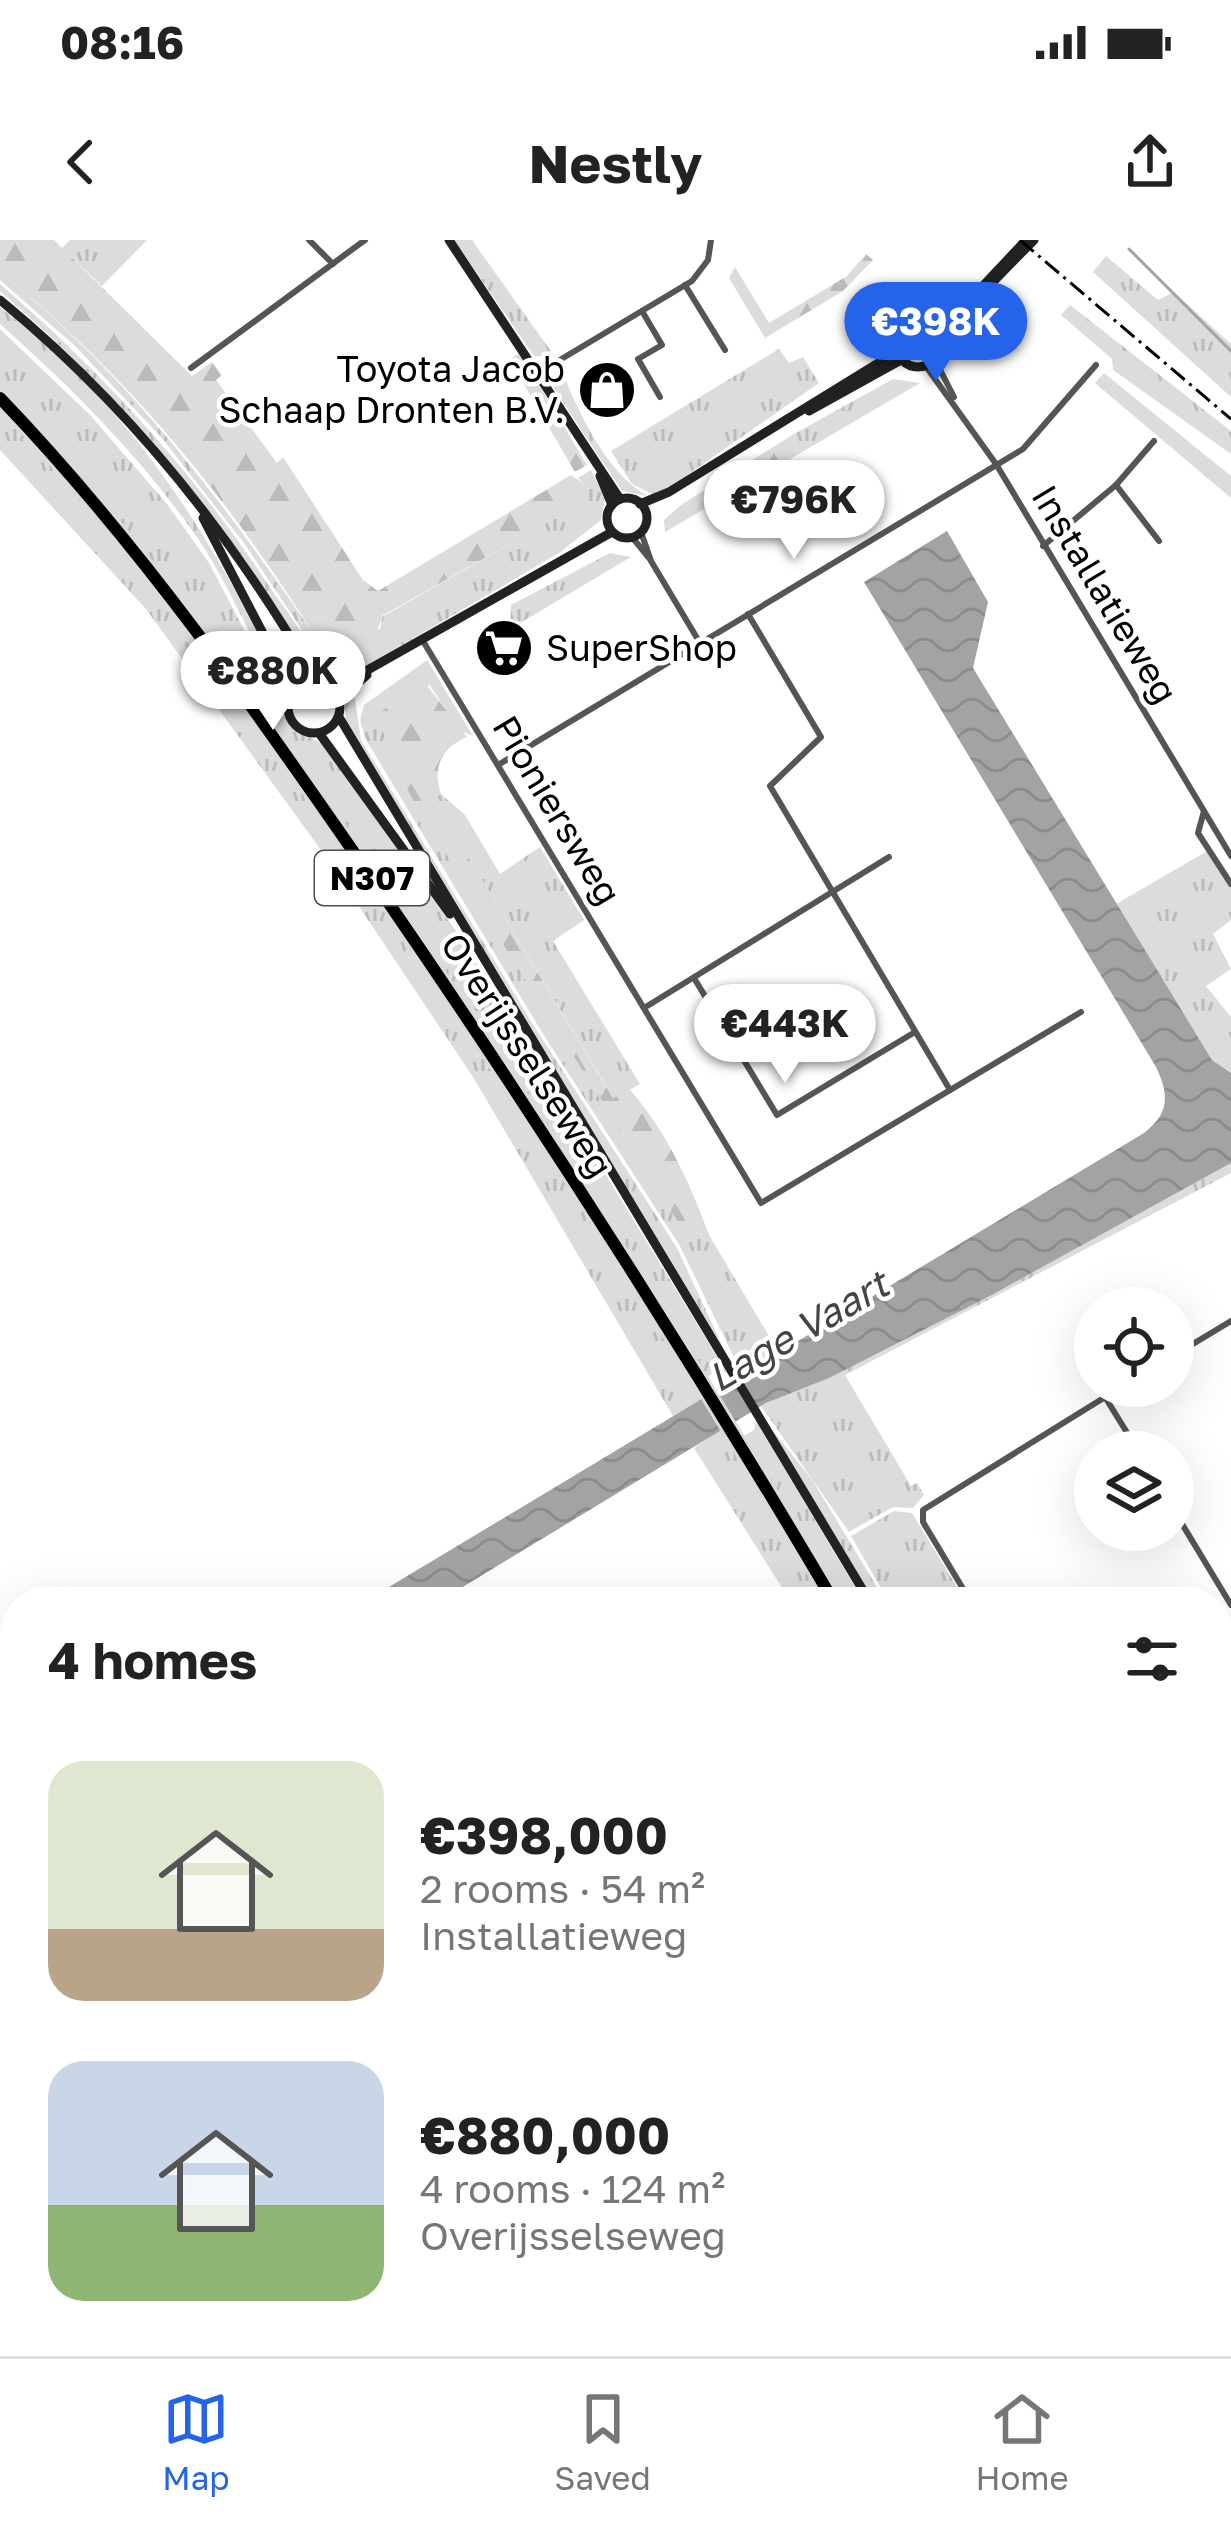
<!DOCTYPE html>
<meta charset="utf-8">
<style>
:root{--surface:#fff;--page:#f6f6f6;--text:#222;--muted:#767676;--line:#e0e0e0;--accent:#2563eb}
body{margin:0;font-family:"Golos Text",sans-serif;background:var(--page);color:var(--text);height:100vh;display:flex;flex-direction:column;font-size:45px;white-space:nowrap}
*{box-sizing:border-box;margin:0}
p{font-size:39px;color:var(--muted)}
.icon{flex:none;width:66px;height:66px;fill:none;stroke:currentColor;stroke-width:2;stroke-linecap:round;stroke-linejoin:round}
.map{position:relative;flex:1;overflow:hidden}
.drawer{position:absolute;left:0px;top:1347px;width:1233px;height:771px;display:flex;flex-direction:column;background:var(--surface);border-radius:48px 48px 0 0;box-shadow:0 12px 48px #0002}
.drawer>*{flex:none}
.tools{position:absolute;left:1074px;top:1047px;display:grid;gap:24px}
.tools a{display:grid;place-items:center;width:120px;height:120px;border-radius:50%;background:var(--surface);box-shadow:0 12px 48px #0002;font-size:60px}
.price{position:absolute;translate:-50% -102px;padding:0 27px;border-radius:42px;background:#fff;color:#222;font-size:39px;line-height:78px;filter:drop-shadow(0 3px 6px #0008)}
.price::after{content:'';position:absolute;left:50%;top:72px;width:36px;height:27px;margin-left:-18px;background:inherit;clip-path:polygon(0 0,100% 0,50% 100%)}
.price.selected{background:var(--accent);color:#fff}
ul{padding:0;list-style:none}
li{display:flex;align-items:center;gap:36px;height:300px;padding:0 48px}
li span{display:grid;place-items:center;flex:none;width:336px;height:240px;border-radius:36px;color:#555}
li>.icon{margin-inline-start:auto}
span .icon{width:144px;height:144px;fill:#fffc;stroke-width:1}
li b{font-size:51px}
h2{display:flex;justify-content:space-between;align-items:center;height:144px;padding:0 48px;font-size:51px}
.status{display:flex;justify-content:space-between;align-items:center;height:84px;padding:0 60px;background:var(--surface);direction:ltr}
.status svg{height:33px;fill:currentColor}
header{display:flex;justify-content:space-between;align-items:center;height:156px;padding:0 48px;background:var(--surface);font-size:54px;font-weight:700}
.tabs{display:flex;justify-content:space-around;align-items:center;height:168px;border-top:3px solid var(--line);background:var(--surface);font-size:33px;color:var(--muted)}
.tabs a{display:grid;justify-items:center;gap:6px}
.tabs .selected{color:var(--accent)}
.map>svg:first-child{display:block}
</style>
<div class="status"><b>08:16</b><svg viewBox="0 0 49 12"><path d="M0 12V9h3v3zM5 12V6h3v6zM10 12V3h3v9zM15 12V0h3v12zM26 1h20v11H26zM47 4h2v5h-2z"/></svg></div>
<header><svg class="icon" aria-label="back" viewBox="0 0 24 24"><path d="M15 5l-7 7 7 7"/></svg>Nestly<svg class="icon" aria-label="share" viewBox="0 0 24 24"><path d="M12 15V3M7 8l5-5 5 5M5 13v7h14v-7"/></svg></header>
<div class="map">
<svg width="1231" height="2116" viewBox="0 0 1231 2116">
<defs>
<pattern id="grass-tufts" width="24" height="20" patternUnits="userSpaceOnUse" patternTransform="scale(3)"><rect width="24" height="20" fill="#dcdcdc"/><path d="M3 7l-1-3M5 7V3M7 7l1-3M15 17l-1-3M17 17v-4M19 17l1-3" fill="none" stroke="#bbb"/></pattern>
<pattern id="forest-firs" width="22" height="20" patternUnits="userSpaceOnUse" patternTransform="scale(3)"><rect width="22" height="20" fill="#dcdcdc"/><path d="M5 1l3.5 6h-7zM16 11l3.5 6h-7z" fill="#bbb"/></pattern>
<pattern id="water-waves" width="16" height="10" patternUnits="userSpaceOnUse" patternTransform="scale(3)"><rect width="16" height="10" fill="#a3a3a3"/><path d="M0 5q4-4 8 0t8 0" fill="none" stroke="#8b8b8b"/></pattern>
</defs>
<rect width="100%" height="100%" fill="#fff"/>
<g fill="url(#grass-tufts)">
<polygon points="70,0 147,0 102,46 62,8"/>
<polygon points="454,0 472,0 555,117 534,116"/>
<polygon points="1106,16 1158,60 1174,52 1231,104 1231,157 1093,32"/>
<path d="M0,32C129,136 224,262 316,398L380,389L382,377L588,259L587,247L578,238L591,230L605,259L601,280L559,313L349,436L314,408L244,303L161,197L75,106L0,40Z"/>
<path d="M0,44C103,133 194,232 269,346C284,368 304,392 313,416L307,419C221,280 124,158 0,51Z"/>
<polygon points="1070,65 1231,191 1231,214 1113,130 1112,119 1061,75"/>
<path d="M0,67C132,168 207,289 280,436L272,435C246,389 226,339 196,296C141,217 72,148 0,84Z"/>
<path d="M0,89L90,175L167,264L209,323L271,441L283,440L289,483L323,505L461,698L727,1133L718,1130L706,1138C586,948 465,760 337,577C233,427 126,281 0,149Z"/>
<polygon points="779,109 789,123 803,117 819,143 673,245 652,254 632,244 611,211"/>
<path d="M560,126C578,172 605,231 647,256L622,251L549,141Z"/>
<polygon points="893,139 920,143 797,215 794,194"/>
<polygon points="0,166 158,348 286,524 512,856 706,1159 673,1176 473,837 326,617 146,369 0,210"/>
<polygon points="610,313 631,317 510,389 511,365"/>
<polygon points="427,420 473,496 459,490 429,444 397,531 418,568 441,554 465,575 500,634 540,607 584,680 553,701 640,844 614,859 455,595 436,597 683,990 709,995 779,1113 743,1136 680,1006 543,794 365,498 360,480 364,465"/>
<polygon points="354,452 361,500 532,783 677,1008 727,1116 346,484 345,464"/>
<polygon points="1209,610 1231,646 1231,680 1213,694 1231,729 1206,746 1231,777 1231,833 1212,820 1116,664"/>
<polygon points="1231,923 1231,933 845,1135 911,1246 917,1243 924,1255 913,1268 893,1267 849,1292 761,1166 990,1056"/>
<polygon points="756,1181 864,1362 840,1362 742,1197 754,1190"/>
<polygon points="770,1187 813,1241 886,1362 875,1362"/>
<polygon points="722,1188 734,1206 827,1362 791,1362 694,1208"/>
<polygon points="894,1271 912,1273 966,1362 889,1362 851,1296"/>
</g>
<g fill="url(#forest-firs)">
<path d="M0,0H54L192,136L212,122L222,135L216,140L277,223L283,217L363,340L378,351L571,235L587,246L589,259L382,376C375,410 341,423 316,398C230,260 127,134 0,32Z"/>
<polygon points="866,14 873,20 843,51 765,98 729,38 735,27 769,83 847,36"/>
<polygon points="520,113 587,225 575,232 509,119"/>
<polygon points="1104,133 1231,236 1231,258 1095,143"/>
<polygon points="794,194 797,215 665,292 664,280 681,265"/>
<path d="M425,443L467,497C441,508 432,528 441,554L418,569L397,531L377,474Z"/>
<path d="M455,595L613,858L630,850C666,890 691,945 709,995L683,990L435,596Z"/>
</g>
<path fill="url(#water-waves)" d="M947,291L988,362L973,428L1212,820L1231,833V923L990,1056L829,1138L766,1163L438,1362H364L1144,893C1170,873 1169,854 1156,827L864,342Z"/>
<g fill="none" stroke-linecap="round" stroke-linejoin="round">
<polyline stroke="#a3a3a3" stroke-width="3" points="1129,9 1231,111"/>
<g stroke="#dbdbdb" stroke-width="18">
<g id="highway">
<path d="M0,158C142,306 257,472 373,640C535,875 689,1116 834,1362"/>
<polyline points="1218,2052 1231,2074"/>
</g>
</g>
<g stroke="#555" stroke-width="6">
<polyline points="309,0 333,24"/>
<polyline points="685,45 725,110"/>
<polyline points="642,71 662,105 638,119 660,157"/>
<polyline points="934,118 954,157"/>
<polyline points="925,125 996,224 1231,616"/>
<polyline points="191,128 365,0"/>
<polyline points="538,133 692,41 708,20 711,0"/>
<polyline points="1116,245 1159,301"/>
<polyline points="641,292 651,321 700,403"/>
<polyline points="632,297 649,318"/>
<polyline points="1043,306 1116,245 1154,201"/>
<polyline points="748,374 821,497 770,546 950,850"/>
<polyline points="423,401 761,963 1081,772"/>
<polyline points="498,525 1023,209 1096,125"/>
<polyline points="1204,571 1198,593 1231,644"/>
<polyline points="694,738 777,875 915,792"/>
<polyline points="644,768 889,617"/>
<polyline points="1173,1116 1231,1081"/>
<polyline points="1105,1157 1139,1212"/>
<polyline points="1173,1269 1231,1365"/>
<polyline points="971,1362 923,1282 923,1270 1123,1146"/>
<polyline points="1218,1458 1231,1450"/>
</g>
<g stroke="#222" stroke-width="9">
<polyline points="449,0 620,259"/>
<path d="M0,60C129,166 233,296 316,440"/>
<circle cx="918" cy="105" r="22"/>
<polyline points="932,88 979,50 1026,0"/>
<polyline points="939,97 1034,0"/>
<polyline points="809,171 901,120"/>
<polyline points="600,236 612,265"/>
<circle cx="627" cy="278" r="20"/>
<polyline points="640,264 669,252 896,112"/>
<polyline points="203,278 293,451"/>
<circle cx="314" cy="467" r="26"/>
<polyline points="334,449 612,292"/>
<polyline points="340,459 367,435"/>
<polyline points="339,477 870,1362"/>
<polyline points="319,493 450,674"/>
<polyline points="1218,1655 1231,1647"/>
<polyline points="1218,1941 1231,1962"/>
</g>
<use href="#highway" stroke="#000" stroke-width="12"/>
<polyline stroke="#000" stroke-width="3" stroke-dasharray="18 6 3 6" stroke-linecap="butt" points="1020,0 1231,179"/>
</g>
<defs>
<g id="shop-disc" transform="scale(3)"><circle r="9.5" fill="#000" stroke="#fff"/><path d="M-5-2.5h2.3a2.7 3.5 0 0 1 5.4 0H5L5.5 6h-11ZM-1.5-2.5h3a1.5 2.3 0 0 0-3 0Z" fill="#fff"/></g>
<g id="supermarket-disc" transform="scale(3)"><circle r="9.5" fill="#000" stroke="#fff"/><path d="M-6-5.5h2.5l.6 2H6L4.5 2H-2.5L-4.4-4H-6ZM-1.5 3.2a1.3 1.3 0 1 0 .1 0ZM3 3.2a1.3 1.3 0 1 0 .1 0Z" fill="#fff"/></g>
</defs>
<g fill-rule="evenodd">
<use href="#shop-disc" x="607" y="150"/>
<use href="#supermarket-disc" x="504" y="408"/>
</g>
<g text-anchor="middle" stroke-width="9" stroke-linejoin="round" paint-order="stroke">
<rect fill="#fff" stroke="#4c4c4c" stroke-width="3" x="315" y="611" width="114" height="54" rx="9"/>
<g font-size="33" font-weight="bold" fill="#000">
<text x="372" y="650">N307</text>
</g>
<g font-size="36" fill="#000" stroke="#fff" text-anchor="end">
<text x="565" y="142">Toyota Jacob<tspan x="565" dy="41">Schaap Dronten B.V.</tspan></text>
<text x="546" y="421" text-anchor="start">SuperShop</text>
</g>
<g font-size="36" fill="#000" stroke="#fff">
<text transform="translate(1105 354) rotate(59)" y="13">Installatieweg</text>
<text transform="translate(557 570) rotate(59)" y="13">Pioniersweg</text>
<text transform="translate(527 815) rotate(57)" y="13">Overijsselseweg</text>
</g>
<g font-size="39" font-style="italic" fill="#444" stroke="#fff">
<text transform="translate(798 1091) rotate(-30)" y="14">Lage Vaart</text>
</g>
</g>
</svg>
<div class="tools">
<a><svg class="icon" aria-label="locate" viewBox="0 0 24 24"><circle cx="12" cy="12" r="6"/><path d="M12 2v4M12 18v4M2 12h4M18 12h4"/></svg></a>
<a><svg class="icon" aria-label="layers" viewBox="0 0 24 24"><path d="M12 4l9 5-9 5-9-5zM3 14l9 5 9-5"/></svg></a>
</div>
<b class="price selected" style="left:936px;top:144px">€398K</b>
<b class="price" style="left:794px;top:322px">€796K</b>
<b class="price" style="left:273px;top:493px">€880K</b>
<b class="price" style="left:785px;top:846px">€443K</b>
<section class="drawer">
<h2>4 homes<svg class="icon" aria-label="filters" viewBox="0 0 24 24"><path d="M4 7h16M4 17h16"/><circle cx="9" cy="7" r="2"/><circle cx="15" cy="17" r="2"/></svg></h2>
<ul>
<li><span style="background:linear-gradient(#dfe7d0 70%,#b9a48a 0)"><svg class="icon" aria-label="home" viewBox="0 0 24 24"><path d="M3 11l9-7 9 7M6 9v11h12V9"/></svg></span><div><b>€398,000</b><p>2 rooms · 54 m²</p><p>Installatieweg</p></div></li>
<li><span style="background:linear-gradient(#c9d6e8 60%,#8fb573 0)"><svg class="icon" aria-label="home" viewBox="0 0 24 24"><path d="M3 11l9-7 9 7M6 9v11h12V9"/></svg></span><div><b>€880,000</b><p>4 rooms · 124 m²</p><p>Overijsselseweg</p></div></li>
</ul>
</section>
</div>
<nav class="tabs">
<a class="selected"><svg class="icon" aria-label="map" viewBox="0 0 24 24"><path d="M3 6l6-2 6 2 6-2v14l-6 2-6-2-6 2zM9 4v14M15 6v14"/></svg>Map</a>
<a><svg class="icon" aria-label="saved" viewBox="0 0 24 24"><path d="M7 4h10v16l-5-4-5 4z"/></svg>Saved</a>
<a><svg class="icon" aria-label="home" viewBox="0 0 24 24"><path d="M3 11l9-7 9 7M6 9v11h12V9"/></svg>Home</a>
</nav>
